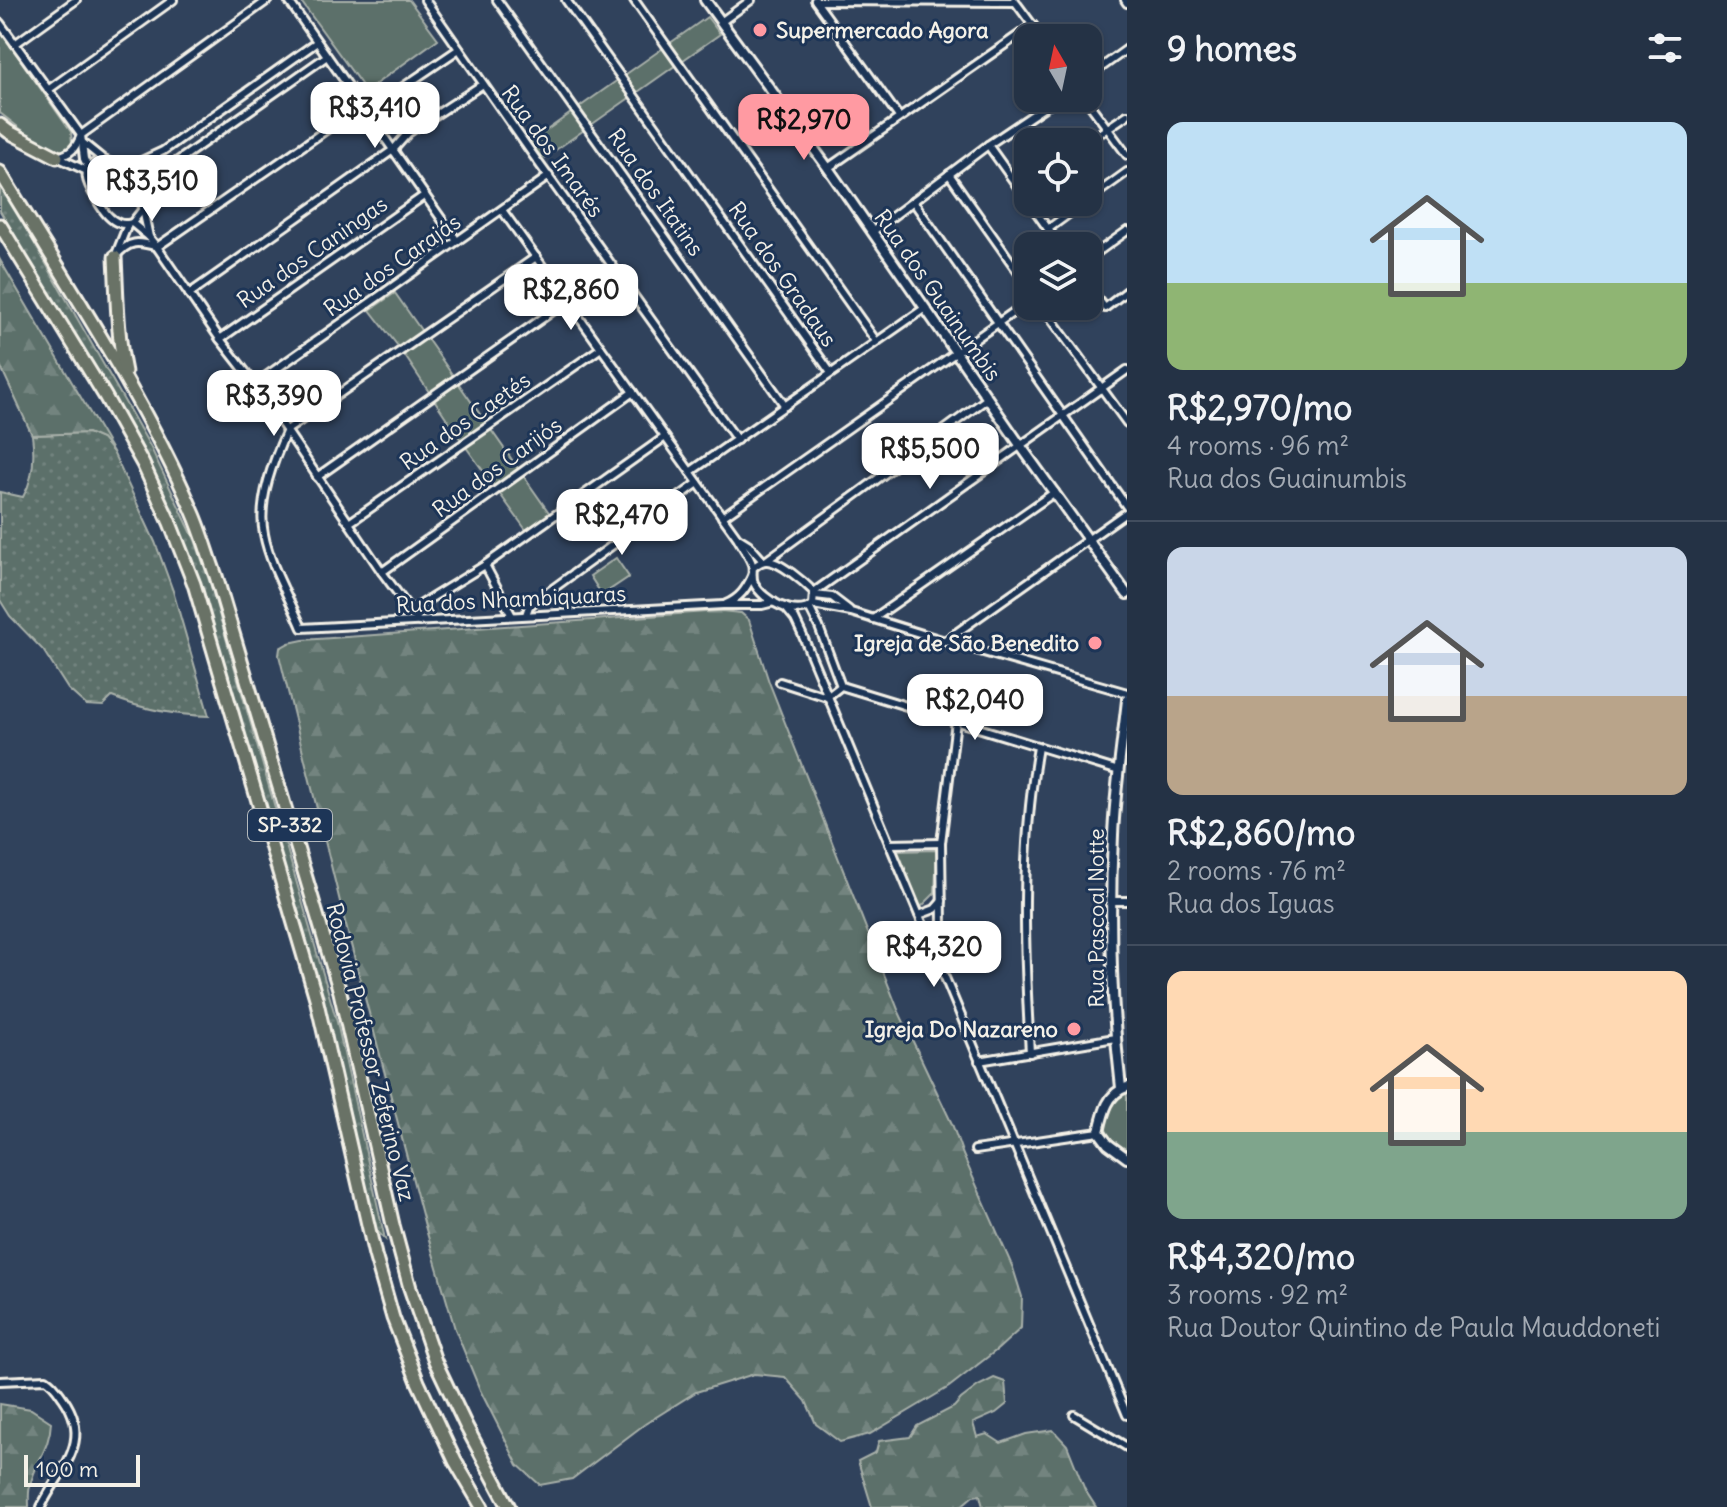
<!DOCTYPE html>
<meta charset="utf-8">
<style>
:root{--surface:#243245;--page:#2c3a4c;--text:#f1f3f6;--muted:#a3aab3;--line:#414d5e;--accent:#ff9aa2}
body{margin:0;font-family:Delius,sans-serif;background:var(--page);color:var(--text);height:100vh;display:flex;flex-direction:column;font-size:30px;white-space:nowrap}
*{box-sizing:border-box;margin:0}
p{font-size:26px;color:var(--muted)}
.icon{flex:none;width:44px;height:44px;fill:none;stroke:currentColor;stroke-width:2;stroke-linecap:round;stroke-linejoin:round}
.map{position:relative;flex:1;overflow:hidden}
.drawer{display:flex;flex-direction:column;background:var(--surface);width:600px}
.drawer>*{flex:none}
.needle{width:52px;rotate:351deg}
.fabs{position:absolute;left:1014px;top:24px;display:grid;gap:16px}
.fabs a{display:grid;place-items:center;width:88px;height:88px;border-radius:16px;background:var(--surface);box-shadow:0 2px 6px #0004,0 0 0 2px var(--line);font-size:40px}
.scale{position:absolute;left:24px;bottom:20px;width:116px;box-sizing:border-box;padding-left:8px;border:4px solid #f4f1e8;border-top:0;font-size:22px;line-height:28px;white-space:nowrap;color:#f4f1e8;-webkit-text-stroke:6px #1d3557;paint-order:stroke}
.price{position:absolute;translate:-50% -68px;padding:0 18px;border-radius:16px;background:#fff;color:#222;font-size:26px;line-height:52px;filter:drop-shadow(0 2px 4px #0008)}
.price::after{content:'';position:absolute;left:50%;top:48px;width:24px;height:18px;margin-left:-12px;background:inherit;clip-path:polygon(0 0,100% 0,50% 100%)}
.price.on{background:var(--accent);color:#111}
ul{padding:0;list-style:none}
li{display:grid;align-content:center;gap:16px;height:424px;padding:0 40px}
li+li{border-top:2px solid var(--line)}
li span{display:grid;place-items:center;height:248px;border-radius:16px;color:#555}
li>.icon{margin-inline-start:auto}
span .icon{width:144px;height:144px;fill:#fffc;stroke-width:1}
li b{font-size:34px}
h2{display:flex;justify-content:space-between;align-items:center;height:96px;padding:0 40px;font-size:34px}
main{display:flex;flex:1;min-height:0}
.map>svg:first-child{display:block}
</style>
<main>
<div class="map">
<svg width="1127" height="1507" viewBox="0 0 1127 1507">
<defs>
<pattern id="grass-dots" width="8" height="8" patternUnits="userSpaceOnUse" patternTransform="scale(2)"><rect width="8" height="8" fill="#5b6f6a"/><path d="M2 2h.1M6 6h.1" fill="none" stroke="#73847f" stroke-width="1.8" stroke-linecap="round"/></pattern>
<pattern id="forest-firs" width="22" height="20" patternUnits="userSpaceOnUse" patternTransform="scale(2)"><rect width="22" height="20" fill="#5b6f6a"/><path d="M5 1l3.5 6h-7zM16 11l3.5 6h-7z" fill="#73847f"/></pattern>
</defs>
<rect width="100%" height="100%" fill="#30425c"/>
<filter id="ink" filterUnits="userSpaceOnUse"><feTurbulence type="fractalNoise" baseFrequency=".0125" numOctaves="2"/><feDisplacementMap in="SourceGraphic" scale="16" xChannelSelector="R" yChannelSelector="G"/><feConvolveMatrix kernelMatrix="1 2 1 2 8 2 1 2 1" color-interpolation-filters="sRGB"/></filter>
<g filter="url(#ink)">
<g fill="url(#grass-dots)" stroke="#a8b0a9" stroke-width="2">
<polygon points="0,183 150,446 195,540 211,586 337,1022 385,1239 373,1227 353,1132 326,1020 200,585 181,534 141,447 0,211"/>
<path d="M88,433L102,439L113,452L155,542L173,591L209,716C175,715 144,710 112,697L103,706L86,705L68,689L43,650L10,616L0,600V492L23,497C34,478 35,457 32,435Z"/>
</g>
<g fill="url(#forest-firs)" stroke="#a8b0a9" stroke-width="2">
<polygon points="0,260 113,452 102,439 88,433 32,435 0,365"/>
<polygon points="721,611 741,613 749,620 769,682 899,1012 952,1124 963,1155 1013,1268 1022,1297 1021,1328 998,1349 949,1387 870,1434 840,1442 816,1424 806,1401 785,1377 754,1374 696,1392 645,1424 572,1479 540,1485 518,1465 480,1390 455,1329 425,1226 344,918 279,655 280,648 289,643 303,640"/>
<polygon points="994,1378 1005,1382 1007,1404 996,1413 973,1423 977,1437 987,1434 1001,1443 1026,1434 1053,1430 1067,1445 1085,1490 1096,1507 983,1507 980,1495 973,1496 960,1507 872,1507 858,1461 876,1452 879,1441 910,1437 917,1426 954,1407 961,1399 978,1386"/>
<path d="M0,1404L31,1409L51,1422C50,1449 35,1462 30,1486C28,1493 29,1500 29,1507H0Z"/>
</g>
<g fill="#5b6f6a" stroke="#a8b0a9" stroke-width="2">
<polygon points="300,0 409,0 438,39 366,91"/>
<polygon points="707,17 720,34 543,159 530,142"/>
<polygon points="0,31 71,132 72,143 64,150 49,151 0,113"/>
<polygon points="395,293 550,514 526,530 463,443 401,350 370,310"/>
<polygon points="616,558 629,577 602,595 590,576"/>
<polygon points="937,850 935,893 920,908 897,851"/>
<path d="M1127,1093V1150C1097,1136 1098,1108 1127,1093Z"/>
</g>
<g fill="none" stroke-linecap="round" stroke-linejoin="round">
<g stroke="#f4f1e8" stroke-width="12">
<g id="minor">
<polyline points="288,0 457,241"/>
<polyline points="425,0 533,155 737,440"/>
<polyline points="497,0 785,406"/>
<polyline points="566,0 831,373"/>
<polyline points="634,0 876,341"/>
<polyline points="815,0 899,117"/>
<polyline points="1014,0 1042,38"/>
<polyline points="1125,0 1127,3"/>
<polyline points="816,1 1016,2"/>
<polyline points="721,22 751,0"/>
<polyline points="0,23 81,135 84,159 89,169"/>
<polyline points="15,44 76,0"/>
<polyline points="1088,77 1127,49"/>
<polyline points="48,90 173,0"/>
<polyline points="1085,98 1127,155"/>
<polyline points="1087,142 1127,115"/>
<polyline points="83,143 104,160"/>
<polyline points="988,145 1028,201"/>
<path d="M57,157C71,154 76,148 81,135L268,0"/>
<polyline points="57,157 87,171"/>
<path d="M104,160L122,167L143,196V209L132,223C127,224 124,225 119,223C109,220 102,209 97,200C87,184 77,166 104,160Z"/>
<polyline points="122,167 135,164 163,151 317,42"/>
<polyline points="828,168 1033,25"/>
<polyline points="949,174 1028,286"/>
<polyline points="1018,187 1028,180"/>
<polyline points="143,196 172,165 327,56"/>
<polyline points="1088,200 1127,172"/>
<polyline points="913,201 1127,507"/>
<polyline points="1029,202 1060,246"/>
<polyline points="143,209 149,237"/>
<path d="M502,210L737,537C741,545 749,555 752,564C754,570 751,576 754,583C763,601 795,618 813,605L814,592C805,583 779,560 766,561C761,561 758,564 754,567"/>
<polyline points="132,223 149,237 157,247 220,339 255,384 382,572 419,622"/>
<polyline points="1048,229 1085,202"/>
<polyline points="872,232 988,145 1058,98"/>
<polyline points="116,254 128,224"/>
<path d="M115,257C129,240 138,241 157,247L362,105L384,100L459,49"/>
<path d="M536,257L287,430C274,459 257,501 264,534C270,566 289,597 302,628L723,605H762L774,602"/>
<polyline points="1088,259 1127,231"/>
<polyline points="1088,286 1105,308 1127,291"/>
<polyline points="189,294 393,150 408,133 483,84"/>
<polyline points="1042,306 1127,423"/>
<polyline points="220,339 425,195"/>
<polyline points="255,384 549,176"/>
<polyline points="690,472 925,308"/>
<polyline points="317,477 567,301"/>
<polyline points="722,517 1028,302"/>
<polyline points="349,523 601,348"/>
<polyline points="740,539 748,544 763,561"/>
<polyline points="767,560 988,398"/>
<polyline points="485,565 512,616"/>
<polyline points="382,572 633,392"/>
<polyline points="814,592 1127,370"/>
<polyline points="815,595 832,597 849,610"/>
<path d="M726,604C740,598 746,589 752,576"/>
<polyline points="813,605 851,612 945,641 1127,693"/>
<polyline points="785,607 795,619 802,634 1127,1415"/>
<polyline points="810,609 819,627 841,686"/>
<polyline points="410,611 485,565 665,437"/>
<polyline points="526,615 529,606 698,483"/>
<polyline points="873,619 1055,492"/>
<polyline points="945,641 1127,512"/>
<polyline points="780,682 827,697"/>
<polyline points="827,697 841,686 1119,771"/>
<polyline points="889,844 941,843"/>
<polyline points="1111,901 1127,901"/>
<polyline points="919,915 935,909 942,901"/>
<polyline points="890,948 942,926"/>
<polyline points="941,961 942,926 941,843 956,721"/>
<path d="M1030,1053C1024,948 1020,851 1038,747"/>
<polyline points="979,1061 1115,1038"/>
<polyline points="975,1150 1099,1132"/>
<path d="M0,1381L46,1379C54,1384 58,1391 63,1398C94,1442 60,1468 41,1507"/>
<polyline points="1074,1415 1127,1447"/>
</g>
</g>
<g stroke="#f4f1e8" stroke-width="14">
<g id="tertiary">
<polyline points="705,0 828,168 1020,445 1127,594"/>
<path d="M1127,1087C1107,1093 1103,1114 1099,1132L1108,1144L1127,1158"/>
<path d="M1121,1088C1111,1004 1109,920 1113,835C1115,790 1122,745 1127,700"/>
</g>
</g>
<g stroke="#f4f1e8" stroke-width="17">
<g id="motorway">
<polyline points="0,125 9,132 57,157"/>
<path d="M0,172C66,282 142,394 193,512C202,532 208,555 216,576L340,992L393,1225L410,1288L435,1361L465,1424L509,1507"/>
<polyline points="0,225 105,396 143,464 170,523 194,584 316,998 375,1255 393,1318 418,1382 455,1461 482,1507"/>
<path d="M115,257C117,295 117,334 125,372"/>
</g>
</g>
<use href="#minor" stroke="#1d3557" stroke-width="6"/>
<use href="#tertiary" stroke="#1d3557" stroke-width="8"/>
<use href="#motorway" stroke="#697266" stroke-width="11"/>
</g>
</g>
<g fill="#ff9aa2" stroke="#1d3557" stroke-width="3">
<circle cx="760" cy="30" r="8"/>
<circle cx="1095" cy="643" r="8"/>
<circle cx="1074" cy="1029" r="8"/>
</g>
<g text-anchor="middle" stroke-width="6" stroke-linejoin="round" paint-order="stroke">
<rect fill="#1d3557" stroke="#b4b9bc" stroke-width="2" x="248" y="809" width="84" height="32" rx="6"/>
<g font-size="20" font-weight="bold" fill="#f4f1e8">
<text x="290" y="832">SP-332</text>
</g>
<g font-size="22" font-weight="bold" fill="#f4f1e8" stroke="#1d3557" text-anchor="end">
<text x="776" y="38" text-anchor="start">Supermercado Agora</text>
<text x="1079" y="651">Igreja de São Benedito</text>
<text x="1058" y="1037">Igreja Do Nazareno</text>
</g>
<g font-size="22" fill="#f4f1e8" stroke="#1d3557">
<text transform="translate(553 151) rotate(54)" y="8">Rua dos Imarés</text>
<text transform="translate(656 192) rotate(55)" y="8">Rua dos Itatins</text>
<text transform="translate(312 252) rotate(-35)" y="8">Rua dos Caningas</text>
<text transform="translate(392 265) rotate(-35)" y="8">Rua dos Carajás</text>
<text transform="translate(783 274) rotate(55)" y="8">Rua dos Gradaus</text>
<text transform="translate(938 295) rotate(55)" y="8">Rua dos Guainumbis</text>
<text transform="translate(465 421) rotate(-35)" y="8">Rua dos Caetés</text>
<text transform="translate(497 467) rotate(-36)" y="8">Rua dos Carijós</text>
<text transform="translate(511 599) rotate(-3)" y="8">Rua dos Nhambiquaras</text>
<text transform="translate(1096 918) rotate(-90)" y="8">Rua Pascoal Notte</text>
<text transform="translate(371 1052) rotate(76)" y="8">Rodovia Professor Zeferino Vaz</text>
</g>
</g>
</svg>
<div class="fabs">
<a><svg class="needle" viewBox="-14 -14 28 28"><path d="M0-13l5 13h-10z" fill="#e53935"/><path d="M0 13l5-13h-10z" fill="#a3aab3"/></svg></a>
<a><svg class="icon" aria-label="locate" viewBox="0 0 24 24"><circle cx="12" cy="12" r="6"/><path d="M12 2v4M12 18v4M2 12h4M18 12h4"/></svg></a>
<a><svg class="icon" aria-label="layers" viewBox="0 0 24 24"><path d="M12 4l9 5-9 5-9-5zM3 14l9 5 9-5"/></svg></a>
</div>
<div class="scale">100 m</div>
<b class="price" style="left:375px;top:150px">R$3,410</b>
<b class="price on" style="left:804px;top:162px">R$2,970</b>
<b class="price" style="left:152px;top:223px">R$3,510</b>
<b class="price" style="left:571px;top:332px">R$2,860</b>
<b class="price" style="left:274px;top:438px">R$3,390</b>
<b class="price" style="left:930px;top:491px">R$5,500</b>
<b class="price" style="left:622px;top:557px">R$2,470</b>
<b class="price" style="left:975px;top:742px">R$2,040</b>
<b class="price" style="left:934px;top:989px">R$4,320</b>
</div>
<section class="drawer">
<h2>9 homes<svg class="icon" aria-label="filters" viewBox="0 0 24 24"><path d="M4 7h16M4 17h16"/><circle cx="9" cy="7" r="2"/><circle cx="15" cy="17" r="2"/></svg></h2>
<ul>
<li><span style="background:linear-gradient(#bfe0f5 65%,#8fb573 0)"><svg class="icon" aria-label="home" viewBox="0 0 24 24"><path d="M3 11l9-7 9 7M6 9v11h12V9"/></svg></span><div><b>R$2,970/mo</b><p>4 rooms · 96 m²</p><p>Rua dos Guainumbis</p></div></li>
<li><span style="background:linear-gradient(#c9d6e8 60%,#b9a48a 0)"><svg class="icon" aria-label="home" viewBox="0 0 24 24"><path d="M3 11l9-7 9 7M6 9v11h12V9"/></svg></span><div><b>R$2,860/mo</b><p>2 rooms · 76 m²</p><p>Rua dos Iguas</p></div></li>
<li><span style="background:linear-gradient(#ffd9b3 65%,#7fa58c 0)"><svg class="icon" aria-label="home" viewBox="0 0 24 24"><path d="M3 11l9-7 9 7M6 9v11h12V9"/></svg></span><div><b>R$4,320/mo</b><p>3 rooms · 92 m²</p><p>Rua Doutor Quintino de Paula Mauddoneti</p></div></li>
</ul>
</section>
</main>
